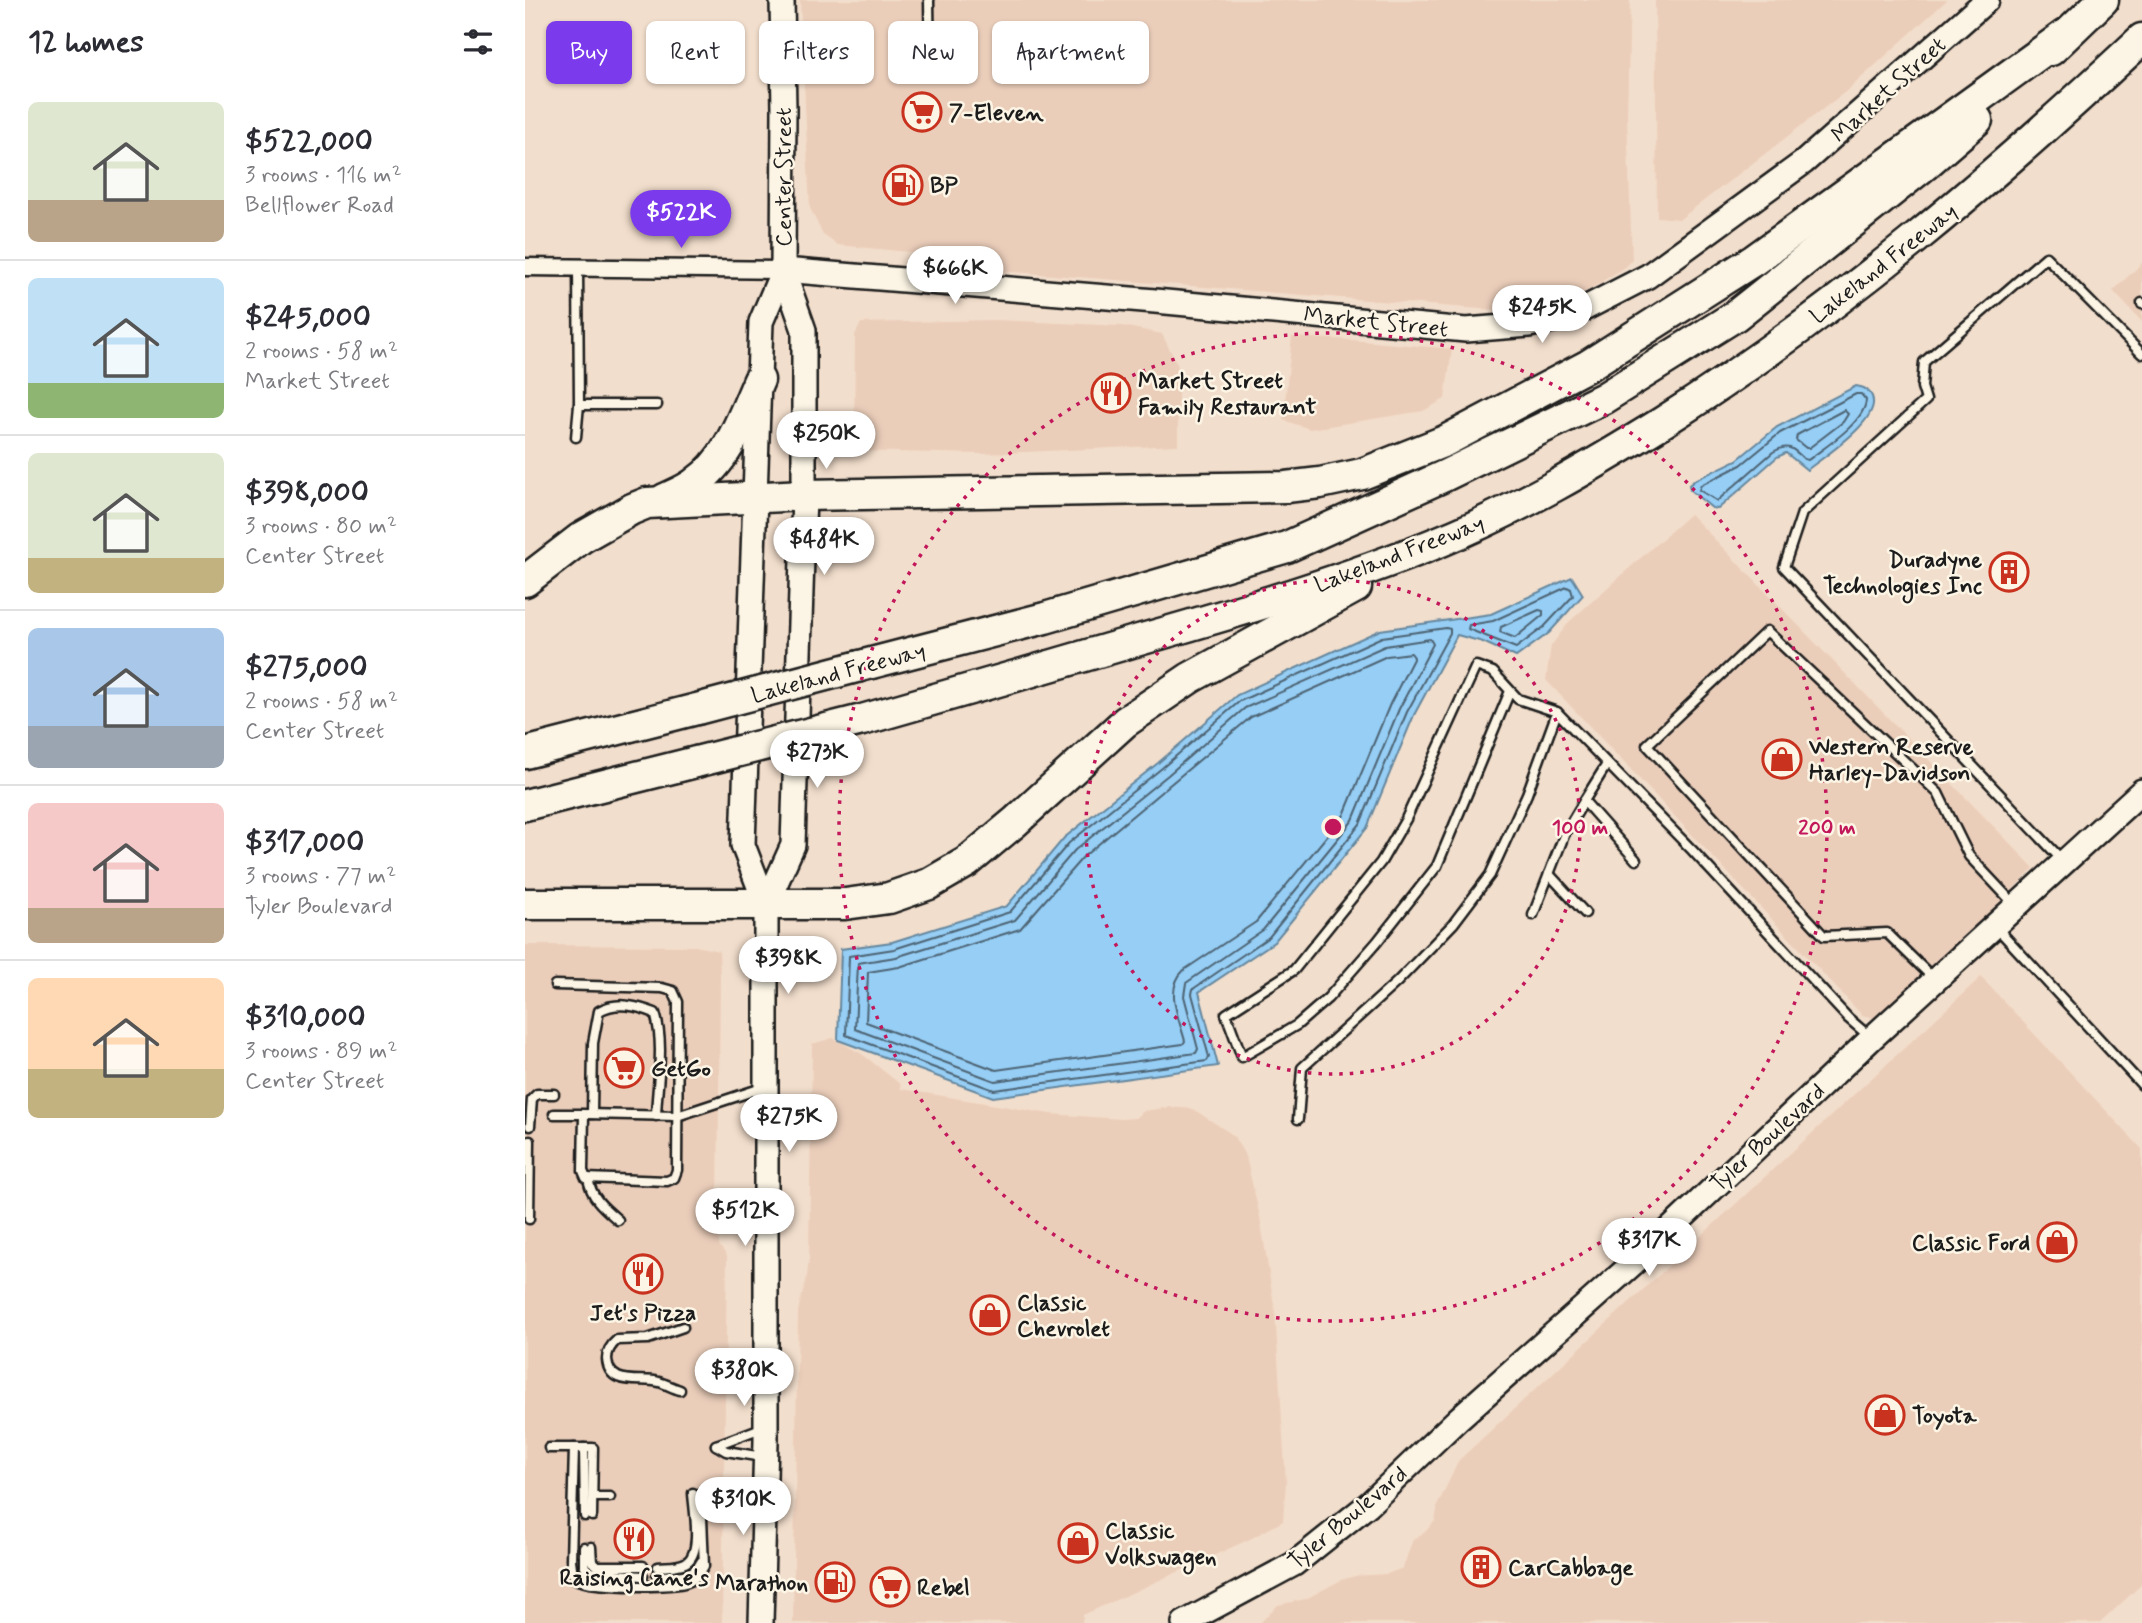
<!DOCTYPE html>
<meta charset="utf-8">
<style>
:root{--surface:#fff;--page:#f7f7f7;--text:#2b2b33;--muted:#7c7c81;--line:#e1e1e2;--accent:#7c3aed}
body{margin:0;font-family:Mynerve,sans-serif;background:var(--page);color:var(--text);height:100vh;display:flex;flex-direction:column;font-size:26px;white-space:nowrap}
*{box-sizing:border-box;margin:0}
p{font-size:23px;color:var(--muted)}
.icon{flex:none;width:38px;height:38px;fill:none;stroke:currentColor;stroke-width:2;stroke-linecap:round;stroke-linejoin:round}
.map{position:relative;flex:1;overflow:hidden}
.drawer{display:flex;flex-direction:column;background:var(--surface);width:525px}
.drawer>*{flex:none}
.hud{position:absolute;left:21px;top:21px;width:665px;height:63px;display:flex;gap:14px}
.price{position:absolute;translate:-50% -60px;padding:0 16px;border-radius:24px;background:#fff;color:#222;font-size:23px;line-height:46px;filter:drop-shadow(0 2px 4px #0008)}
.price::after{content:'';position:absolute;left:50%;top:42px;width:21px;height:16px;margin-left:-10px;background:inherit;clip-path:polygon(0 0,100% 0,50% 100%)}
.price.active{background:var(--accent);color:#fff}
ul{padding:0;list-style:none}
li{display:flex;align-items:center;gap:21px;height:175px;padding:0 28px}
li+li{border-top:2px solid var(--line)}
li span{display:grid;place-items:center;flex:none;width:196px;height:140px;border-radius:10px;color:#555}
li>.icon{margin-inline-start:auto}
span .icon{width:84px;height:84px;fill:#fffc;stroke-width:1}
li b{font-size:30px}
h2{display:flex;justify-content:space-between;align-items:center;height:84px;padding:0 28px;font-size:30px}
.tag{padding:0 24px;border-radius:10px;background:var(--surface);box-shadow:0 2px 5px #0004;font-size:24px;line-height:63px}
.tag.active{background:var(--accent);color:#fff}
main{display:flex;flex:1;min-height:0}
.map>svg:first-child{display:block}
</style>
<main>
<section class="drawer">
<h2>12 homes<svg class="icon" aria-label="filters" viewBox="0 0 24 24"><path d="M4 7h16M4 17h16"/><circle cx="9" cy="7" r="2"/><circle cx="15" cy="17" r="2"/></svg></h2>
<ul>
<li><span style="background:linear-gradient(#dfe7d0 70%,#b9a48a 0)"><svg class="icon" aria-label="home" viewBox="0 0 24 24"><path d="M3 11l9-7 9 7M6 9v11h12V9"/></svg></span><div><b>$522,000</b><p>3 rooms · 116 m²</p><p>Bellflower Road</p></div></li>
<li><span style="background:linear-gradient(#bfe0f5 75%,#8fb573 0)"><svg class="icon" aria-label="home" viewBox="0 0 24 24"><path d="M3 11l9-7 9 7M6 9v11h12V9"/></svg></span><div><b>$245,000</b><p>2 rooms · 58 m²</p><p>Market Street</p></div></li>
<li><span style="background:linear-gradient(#dfe7d0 75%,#c2b280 0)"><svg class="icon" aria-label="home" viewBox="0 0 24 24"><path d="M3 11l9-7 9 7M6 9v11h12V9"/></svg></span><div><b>$398,000</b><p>3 rooms · 80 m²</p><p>Center Street</p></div></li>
<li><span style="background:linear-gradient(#a9c7e8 70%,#9aa5b1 0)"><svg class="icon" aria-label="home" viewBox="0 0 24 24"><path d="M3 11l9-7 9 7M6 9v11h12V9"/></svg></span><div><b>$275,000</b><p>2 rooms · 58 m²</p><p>Center Street</p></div></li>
<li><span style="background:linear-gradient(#f6c9c9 75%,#b9a48a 0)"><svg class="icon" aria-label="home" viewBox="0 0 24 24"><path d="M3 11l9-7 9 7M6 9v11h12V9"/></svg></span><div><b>$317,000</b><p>3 rooms · 77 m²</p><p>Tyler Boulevard</p></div></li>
<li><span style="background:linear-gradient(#ffd9b3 65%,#c2b280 0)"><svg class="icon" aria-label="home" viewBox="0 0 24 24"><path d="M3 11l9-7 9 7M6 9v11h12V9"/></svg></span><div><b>$310,000</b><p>3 rooms · 89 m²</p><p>Center Street</p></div></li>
</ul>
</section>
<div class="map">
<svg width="1617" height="1623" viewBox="0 0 1617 1623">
<rect width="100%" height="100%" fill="#f2decc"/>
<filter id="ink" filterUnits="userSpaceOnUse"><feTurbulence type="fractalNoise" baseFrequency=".0143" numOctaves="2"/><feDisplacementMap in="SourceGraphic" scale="14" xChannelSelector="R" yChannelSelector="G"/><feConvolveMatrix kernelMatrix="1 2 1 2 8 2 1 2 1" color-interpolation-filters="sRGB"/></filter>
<g filter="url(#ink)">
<g fill="#ebceba">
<polygon points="275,0 1105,0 1102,116 1107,259 1101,266 1064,290 1037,300 981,311 476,271 404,254 313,245 298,235 285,208"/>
<polygon points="1130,0 1422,0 1324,89 1155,219 1132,217"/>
<polygon points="1617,263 1617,322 1588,291"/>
<polygon points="470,320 597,326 637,334 653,366 653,445 457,454 329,451 330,335 336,323"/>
<polygon points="767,337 826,340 927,349 920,399 898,411 785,429 758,420"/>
<polygon points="1165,514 1509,868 1416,963 1353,1019 1337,1015 1021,680 1026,646 1044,622"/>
<polygon points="0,945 170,946 194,951 195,975 193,1212 194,1245 202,1256 197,1623 0,1623"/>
<polygon points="1456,977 1617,1149 1617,1584 1575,1623 735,1623 753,1605 781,1599 816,1580 830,1576 862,1574 878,1568 888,1539 900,1532 910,1521 913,1504 934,1460"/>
<polygon points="308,1038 337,1054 375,1084 376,1089 525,1114 596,1119 610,1118 619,1111 645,1107 668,1109 708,1135 721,1157 735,1217 750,1311 761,1483 758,1521 725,1539 558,1615 557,1623 268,1623 273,1311 282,1276 284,1258 287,1044"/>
</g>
<g fill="#96cef5" stroke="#65879e" stroke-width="2">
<path d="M1331,386C1337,387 1341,388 1345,393C1363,416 1298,457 1282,470L1261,453L1252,457L1193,509L1187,508L1165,490L1164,485L1170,480L1212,460L1252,427Z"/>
<polygon points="1047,577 1058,595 1024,633 991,657 958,642 932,635 889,715 842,828 749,942 674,992 693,1066 468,1097 313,1040 316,949 367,942 482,906 539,838 633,763 712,695 855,630 966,614"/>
</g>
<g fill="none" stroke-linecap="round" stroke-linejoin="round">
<g stroke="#4d6373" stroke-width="2">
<path d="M1331,394H1336L1341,400C1340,422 1300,447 1283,460L1279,459C1268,448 1263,443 1248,452L1192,501L1174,490L1176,485L1216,465L1255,433Z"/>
<polygon points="1319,410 1323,414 1318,422 1284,448 1281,448 1271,440 1272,435"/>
<polygon points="1042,587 1046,589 1048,596 1019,627 991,648 943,629 944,625 968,621"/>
<polygon points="1014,610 1018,611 1018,615 990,638 975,632 976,627"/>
<polygon points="921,628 925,629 925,633 882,712 835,824 744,937 668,989 667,994 684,1057 682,1061 469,1090 321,1035 324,956 369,949 485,912 544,843 637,768 715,701 857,637"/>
<polygon points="905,639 908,644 874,709 828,820 738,930 661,983 659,996 673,1049 671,1053 470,1081 330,1029 333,963 371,957 490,920 550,850 643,775 720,708 860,646"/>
<path d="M886,653L889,657L865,704L819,815L731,922L659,970C639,989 654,1018 660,1041L658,1044L471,1070L341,1022L343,972L374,967L495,929L558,857L726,717L862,656Z"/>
</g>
<g stroke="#1c1c1c" stroke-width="13">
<g id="lane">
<polyline points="404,0 405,68"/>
<polyline points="1617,303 1617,304"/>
<polyline points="54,405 132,405"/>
<polyline points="51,437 54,405 53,267"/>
<polyline points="985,691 912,866 852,942 803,998 772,1025 717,1057 701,1014 769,970 856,862 881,819 951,666 968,672 993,699 1032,712"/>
<polyline points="1082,764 1059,801 1111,860"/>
<polyline points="1537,860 1259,567 1277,513 1401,400 1397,387 1399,362 1521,257 1617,354"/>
<polyline points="1024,874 1060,913"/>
<polyline points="1008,915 1040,833 1059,801"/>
<polyline points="1472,928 1617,1085"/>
<polyline points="1408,978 1362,933 1299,936 1122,745 1242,631 1413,793 1444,856 1489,904"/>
<polyline points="29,1114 59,1114 58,1171 61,1178 142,1181 149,1178 152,1170 153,1002 148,991 137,988 30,985"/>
<polyline points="62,1114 152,1116 237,1088"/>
<path d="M67,1114L68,1043L74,1011C92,1001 112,1006 130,1013C140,1045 132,1083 131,1116"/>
<polyline points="773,1119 777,1068 872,982 928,924 965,875 1002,794 1032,712 1167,850 1323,1018 1345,1037"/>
<polyline points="5,1126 7,1099 12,1094 29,1094"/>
<path d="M63,1178C66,1198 79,1208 93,1220"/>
<polyline points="4,1219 5,1141"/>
<path d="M155,1390C148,1388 141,1384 134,1382C115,1377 84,1388 82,1359C82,1351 86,1345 92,1340L123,1339L158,1327"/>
<polyline points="191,1445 239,1427"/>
<polyline points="191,1445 201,1451 238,1457"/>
<polyline points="24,1448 68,1448 67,1516"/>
<path d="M49,1448L46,1560L48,1575C52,1580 51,1580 57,1581C75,1587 147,1588 163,1582C171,1579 175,1573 179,1566L176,1493"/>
<polyline points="59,1448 60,1516"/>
<polyline points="68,1497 85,1497"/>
<polyline points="59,1547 59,1565 63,1572 118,1576"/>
<polyline points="66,1547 67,1562 73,1566 118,1566"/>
<path d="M133,1567C142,1566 152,1567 160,1563C178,1555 169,1510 168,1493"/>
<path d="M132,1576C149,1575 168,1579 176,1562"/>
</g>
</g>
<g stroke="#1c1c1c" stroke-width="21">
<polyline id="street" points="0,267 258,270"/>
</g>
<g stroke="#1c1c1c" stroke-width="28">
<g id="secondary">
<polyline points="258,270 630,301 941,330 1004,325 1045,316 1123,276 1279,162 1462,0"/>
<polyline points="241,905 268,845 279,495 279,330 258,270 259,109 257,0"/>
<polyline points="236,1623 241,1441 241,905 218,845 236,322 258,270"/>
<polyline points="659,1623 769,1564 844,1504 933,1419 1121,1252 1347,1038 1617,791"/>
</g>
</g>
<g stroke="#1c1c1c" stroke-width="35">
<g id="highway">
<polyline points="1526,50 1578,0"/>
<path d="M140,499C150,494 161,490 170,483C204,460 218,416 234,380"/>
<polyline points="0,581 56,538 107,509 122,503 279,495 761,487 795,483 837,474 920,441 1064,365 1229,260 1540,35"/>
<polyline points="335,666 520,618 762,547 919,476 1079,398 1210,316 1401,164 1452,120"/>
<path d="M337,720C429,694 522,667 614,640C716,611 818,581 916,541C994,509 1067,466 1138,422C1313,311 1466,180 1617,39"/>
<polyline points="0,753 172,709"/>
<polyline points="0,805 171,762"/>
<polyline points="0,904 320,904 364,898 404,884 442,862 490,822 600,722 665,678 831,587"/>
</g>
</g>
<use href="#lane" stroke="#fcf5e5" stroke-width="8"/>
<use href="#street" stroke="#fcf5e5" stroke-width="16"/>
<use href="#secondary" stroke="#fcf5e5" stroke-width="23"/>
<use href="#highway" stroke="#fcf5e5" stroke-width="30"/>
<g stroke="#1c1c1c" stroke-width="35" stroke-linecap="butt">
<g id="highway-bridge">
<polyline points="172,709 335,666"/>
<polyline points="171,762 337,720"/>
</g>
</g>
<use href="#highway-bridge" stroke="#fcf5e5" stroke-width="30"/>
</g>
</g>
<g fill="none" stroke="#c2185b" stroke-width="3.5" stroke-dasharray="3.5 7">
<circle cx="808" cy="827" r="247"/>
<circle cx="808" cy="827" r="494"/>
</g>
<defs>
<g id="supermarket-ring" transform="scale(2.0125)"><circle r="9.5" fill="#fcf5e5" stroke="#c8321e" stroke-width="1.5"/><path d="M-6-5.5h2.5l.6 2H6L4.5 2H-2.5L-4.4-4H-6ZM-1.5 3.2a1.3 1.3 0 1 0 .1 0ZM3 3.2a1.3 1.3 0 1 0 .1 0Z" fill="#c8321e"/></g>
<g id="fuel-ring" transform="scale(2.0125)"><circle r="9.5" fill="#fcf5e5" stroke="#c8321e" stroke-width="1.5"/><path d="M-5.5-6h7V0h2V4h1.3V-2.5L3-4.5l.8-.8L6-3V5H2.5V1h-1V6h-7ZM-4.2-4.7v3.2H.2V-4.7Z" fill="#c8321e"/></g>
<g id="restaurant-ring" transform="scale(2.0125)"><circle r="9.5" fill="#fcf5e5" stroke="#c8321e" stroke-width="1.5"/><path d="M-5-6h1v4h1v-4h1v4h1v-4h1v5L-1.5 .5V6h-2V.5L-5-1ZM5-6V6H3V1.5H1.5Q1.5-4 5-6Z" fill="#c8321e"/></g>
<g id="building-ring" transform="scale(2.0125)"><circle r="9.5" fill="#fcf5e5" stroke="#c8321e" stroke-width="1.5"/><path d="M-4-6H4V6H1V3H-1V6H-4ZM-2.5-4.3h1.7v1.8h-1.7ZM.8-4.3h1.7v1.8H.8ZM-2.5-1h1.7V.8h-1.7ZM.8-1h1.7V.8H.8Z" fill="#c8321e"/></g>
<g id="shop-ring" transform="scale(2.0125)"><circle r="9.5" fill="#fcf5e5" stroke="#c8321e" stroke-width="1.5"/><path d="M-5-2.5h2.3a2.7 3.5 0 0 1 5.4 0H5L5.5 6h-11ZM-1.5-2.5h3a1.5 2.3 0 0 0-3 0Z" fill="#c8321e"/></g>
</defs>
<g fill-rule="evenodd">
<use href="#supermarket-ring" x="397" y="112"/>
<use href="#fuel-ring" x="378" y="185"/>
<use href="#restaurant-ring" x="586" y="393"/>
<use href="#building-ring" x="1484" y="572"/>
<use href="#shop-ring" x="1257" y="759"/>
<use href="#supermarket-ring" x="99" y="1068"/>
<use href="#shop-ring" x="1532" y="1242"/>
<use href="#restaurant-ring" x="118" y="1274"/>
<use href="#shop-ring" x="465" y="1315"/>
<use href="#shop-ring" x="1360" y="1415"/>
<use href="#restaurant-ring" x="109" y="1539"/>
<use href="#shop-ring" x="553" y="1543"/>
<use href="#building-ring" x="956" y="1567"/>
<use href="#fuel-ring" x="310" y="1582"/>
<use href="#supermarket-ring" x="365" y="1587"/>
</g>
<g text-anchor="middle" stroke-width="5" stroke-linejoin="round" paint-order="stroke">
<g font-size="23" fill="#1c1c1c" stroke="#fcf5e5">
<text transform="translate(1363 89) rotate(-42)" y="8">Market Street</text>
<text transform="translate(258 177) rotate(-90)" y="8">Center Street</text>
<text transform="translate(1358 263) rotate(-38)" y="8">Lakeland Freeway</text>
<text transform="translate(851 321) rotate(6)" y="8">Market Street</text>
<text transform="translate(874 553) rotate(-21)" y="8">Lakeland Freeway</text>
<text transform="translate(313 672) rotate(-15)" y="8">Lakeland Freeway</text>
<text transform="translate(1242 1137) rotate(-43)" y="8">Tyler Boulevard</text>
<text transform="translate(822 1517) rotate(-40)" y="8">Tyler Boulevard</text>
</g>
<g font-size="23" font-weight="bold" fill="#1c1c1c" stroke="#fcf5e5" text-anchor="start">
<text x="424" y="120">7-Eleven</text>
<text x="405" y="193">BP</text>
<text x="613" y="388">Market Street<tspan x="613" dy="26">Family Restaurant</tspan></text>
<text x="1457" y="567" text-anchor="end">Duradyne<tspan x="1457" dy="26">Technologies Inc</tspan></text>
<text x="1284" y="754">Western Reserve<tspan x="1284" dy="26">Harley-Davidson</tspan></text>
<text x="126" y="1076">GetGo</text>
<text x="1505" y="1250" text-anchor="end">Classic Ford</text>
<text x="492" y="1310">Classic<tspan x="492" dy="26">Chevrolet</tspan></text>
<text x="118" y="1320" text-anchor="middle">Jet's Pizza</text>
<text x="1387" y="1423">Toyota</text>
<text x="580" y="1538">Classic<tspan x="580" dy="26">Volkswagen</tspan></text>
<text x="983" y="1575">CarCabbage</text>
<text x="109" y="1585" text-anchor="middle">Raising Cane's</text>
<text x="283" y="1590" text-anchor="end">Marathon</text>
<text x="392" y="1595">Rebel</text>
</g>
</g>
<circle cx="808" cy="827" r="10" fill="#c2185b" stroke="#fcf5e5" stroke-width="3.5"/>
<g font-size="21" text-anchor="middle" font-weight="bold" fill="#c2185b" stroke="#fcf5e5" stroke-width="5" stroke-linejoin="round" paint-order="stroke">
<text x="1055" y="834">100 m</text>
<text x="1302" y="834">200 m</text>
</g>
</svg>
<b class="price active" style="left:156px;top:250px">$522K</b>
<b class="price" style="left:430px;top:306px">$666K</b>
<b class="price" style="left:1017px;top:345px">$245K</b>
<b class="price" style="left:301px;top:471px">$250K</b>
<b class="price" style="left:299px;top:577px">$484K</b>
<b class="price" style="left:292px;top:790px">$273K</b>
<b class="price" style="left:263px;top:996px">$398K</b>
<b class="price" style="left:264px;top:1154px">$275K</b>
<b class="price" style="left:220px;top:1248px">$512K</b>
<b class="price" style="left:1124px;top:1278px">$317K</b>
<b class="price" style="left:219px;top:1408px">$380K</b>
<b class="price" style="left:218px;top:1537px">$310K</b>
<div class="hud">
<a class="tag active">Buy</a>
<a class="tag">Rent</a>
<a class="tag">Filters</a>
<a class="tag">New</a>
<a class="tag">Apartment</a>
</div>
</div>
</main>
